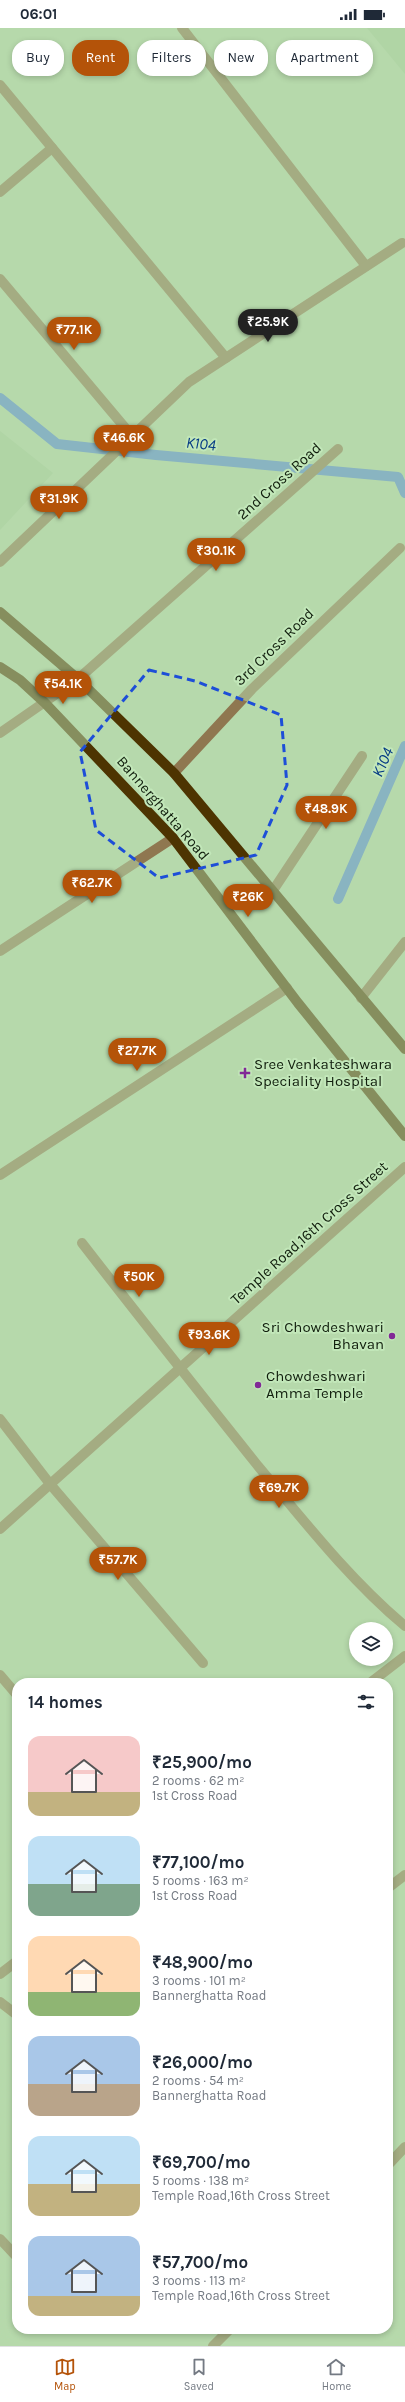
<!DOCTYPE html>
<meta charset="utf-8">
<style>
:root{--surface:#fff;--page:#f6f6f7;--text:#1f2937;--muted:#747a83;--line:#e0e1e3;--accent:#b45309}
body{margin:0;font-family:Karla,sans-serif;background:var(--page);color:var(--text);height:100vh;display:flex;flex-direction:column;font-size:15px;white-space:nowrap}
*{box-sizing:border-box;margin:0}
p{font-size:13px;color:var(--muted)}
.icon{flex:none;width:22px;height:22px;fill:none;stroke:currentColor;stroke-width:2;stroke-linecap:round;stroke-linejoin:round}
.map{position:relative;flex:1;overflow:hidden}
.drawer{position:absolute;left:12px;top:1650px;width:381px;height:656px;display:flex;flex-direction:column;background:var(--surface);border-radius:16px;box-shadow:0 2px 6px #0003}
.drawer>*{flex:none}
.guide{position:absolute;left:12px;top:12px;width:381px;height:36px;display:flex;gap:8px}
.buttons{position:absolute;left:349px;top:1594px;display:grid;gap:8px}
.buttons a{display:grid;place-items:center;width:44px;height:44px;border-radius:50%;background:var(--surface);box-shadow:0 2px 6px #0003;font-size:20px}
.price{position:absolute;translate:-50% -34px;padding:0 9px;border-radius:14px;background:var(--accent);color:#fff;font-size:13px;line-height:26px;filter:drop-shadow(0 1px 2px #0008)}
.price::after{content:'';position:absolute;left:50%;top:24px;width:12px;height:9px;margin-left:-6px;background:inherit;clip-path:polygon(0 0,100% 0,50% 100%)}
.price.current{background:#222;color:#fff}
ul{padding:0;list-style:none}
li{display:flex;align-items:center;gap:12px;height:100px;padding:0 16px}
li span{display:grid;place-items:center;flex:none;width:112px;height:80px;border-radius:12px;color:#555}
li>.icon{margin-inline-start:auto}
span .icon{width:48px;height:48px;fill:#fffc;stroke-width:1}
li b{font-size:17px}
h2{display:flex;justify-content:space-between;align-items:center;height:48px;padding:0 16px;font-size:17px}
.chip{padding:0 14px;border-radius:16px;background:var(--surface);box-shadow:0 2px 6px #0003;font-size:14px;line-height:36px}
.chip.current{background:var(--accent);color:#fff}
.status{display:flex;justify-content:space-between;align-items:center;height:28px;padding:0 20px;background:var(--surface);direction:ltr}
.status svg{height:11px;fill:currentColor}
.dock{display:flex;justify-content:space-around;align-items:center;height:56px;border-top:1px solid var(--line);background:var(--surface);font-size:11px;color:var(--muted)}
.dock a{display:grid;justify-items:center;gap:2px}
.dock .current{color:var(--accent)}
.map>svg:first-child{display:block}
</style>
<div class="status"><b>06:01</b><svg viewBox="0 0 49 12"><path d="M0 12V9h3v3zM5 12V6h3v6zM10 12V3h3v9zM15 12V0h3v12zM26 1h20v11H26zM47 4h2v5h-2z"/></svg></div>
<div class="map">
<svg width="405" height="2318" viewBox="0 0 405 2318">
<rect width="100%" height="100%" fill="#b6d9ac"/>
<g fill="#a8d09d">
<polygon points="367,0 405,0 405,46"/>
<polygon points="0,403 53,445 0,502"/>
</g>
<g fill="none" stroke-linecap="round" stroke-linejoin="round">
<g stroke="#5287db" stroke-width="10">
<polyline points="0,370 57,416 156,427 398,449 405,465"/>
<polyline points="338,871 405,718"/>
</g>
<g stroke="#8f7750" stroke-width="10">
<polyline points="182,0 366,238"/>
<polyline points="0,57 226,330"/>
<polyline points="0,164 52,120"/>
<polyline points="0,251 132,408"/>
<polyline points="0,534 189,354 402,215"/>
<polyline points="0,705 78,651 338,421"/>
<polyline points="174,745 252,661 400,520"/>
<polyline points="272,864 362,728"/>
<polyline points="0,923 173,810"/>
<polyline points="361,970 405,914"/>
<polyline points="0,1147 287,960"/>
<path d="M82,1215C140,1290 199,1364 258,1438C304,1493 350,1552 405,1598"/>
<polyline points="0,1391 50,1456 203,1635"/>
<polyline points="0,1501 405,1139"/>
<polyline points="0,1647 17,1667"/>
<polyline points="370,1655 405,1628"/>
<polyline points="388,1860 405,1847"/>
<polyline points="0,1946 17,1933"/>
<polyline points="0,1974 17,1987"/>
<polyline points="388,2137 405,2119"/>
<polyline points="0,2211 17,2229"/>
<polyline points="213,2318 230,2301"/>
</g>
<g stroke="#4d3401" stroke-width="10">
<polyline points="0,584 78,651 174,745 405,1021"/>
<polyline points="0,639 20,652 45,675 173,810 298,975 405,1108"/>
</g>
</g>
<path d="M0 0H405V2318H0ZM149,642L195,653L281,687L287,757L256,827L159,850L96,802L80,724Z" fill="#b6d9ac" fill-opacity=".55" fill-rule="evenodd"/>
<path fill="none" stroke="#1d4ed8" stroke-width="3" stroke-dasharray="8 5" stroke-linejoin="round" d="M149,642L195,653L281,687L287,757L256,827L159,850L96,802L80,724Z"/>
<g fill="#812996" stroke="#c2e7b9" stroke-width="1.5">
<path d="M243 1039h4v4h4v4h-4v4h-4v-4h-4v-4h4z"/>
<circle cx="392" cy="1308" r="4"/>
<circle cx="258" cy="1357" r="4"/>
</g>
<g text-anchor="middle" stroke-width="4" stroke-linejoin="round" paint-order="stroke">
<g font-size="15" fill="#111e0d" stroke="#c2e7b9">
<text transform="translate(279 453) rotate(-42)" y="5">2nd Cross Road</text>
<text transform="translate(274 619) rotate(-44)" y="5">3rd Cross Road</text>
<text transform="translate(163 780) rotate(49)" y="5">Bannerghatta Road</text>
<text transform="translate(309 1205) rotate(-42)" y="5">Temple Road,16th Cross Street</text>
</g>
<g font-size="15" fill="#111e0d" stroke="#c2e7b9" text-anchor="start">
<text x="254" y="1041">Sree Venkateshwara<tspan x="254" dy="17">Speciality Hospital</tspan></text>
<text x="384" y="1304" text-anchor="end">Sri Chowdeshwari<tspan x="384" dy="17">Bhavan</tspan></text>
<text x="266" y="1353">Chowdeshwari<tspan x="266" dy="17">Amma Temple</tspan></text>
</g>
<g font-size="16" font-style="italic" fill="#053a84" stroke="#c2e7b9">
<text transform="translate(201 415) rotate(6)" y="6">K104</text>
<text transform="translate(382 734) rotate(-66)" y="6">K104</text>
</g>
</g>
</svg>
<div class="buttons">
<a><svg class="icon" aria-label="layers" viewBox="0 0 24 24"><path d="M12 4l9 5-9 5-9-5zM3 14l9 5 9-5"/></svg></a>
</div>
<b class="price current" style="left:268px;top:315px">₹25.9K</b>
<b class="price" style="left:74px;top:323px">₹77.1K</b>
<b class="price" style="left:124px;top:431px">₹46.6K</b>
<b class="price" style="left:59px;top:492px">₹31.9K</b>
<b class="price" style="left:216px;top:544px">₹30.1K</b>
<b class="price" style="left:63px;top:677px">₹54.1K</b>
<b class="price" style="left:326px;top:802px">₹48.9K</b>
<b class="price" style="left:92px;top:876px">₹62.7K</b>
<b class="price" style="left:248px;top:890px">₹26K</b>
<b class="price" style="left:137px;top:1044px">₹27.7K</b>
<b class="price" style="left:139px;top:1270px">₹50K</b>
<b class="price" style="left:209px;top:1328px">₹93.6K</b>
<b class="price" style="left:279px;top:1481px">₹69.7K</b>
<b class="price" style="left:118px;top:1553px">₹57.7K</b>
<div class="guide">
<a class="chip">Buy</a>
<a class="chip current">Rent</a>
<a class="chip">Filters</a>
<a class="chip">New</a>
<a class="chip">Apartment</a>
</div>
<section class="drawer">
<h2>14 homes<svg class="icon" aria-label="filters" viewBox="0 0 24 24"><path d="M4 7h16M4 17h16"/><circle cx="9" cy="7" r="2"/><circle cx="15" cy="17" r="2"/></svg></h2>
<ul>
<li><span style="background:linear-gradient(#f6c9c9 70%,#c2b280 0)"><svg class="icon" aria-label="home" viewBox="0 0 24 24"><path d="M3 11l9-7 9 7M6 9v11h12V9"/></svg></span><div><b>₹25,900/mo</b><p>2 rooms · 62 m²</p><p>1st Cross Road</p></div></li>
<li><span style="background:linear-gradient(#bfe0f5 60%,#7fa58c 0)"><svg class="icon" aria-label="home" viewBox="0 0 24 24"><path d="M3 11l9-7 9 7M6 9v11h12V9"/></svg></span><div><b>₹77,100/mo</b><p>5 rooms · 163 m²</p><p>1st Cross Road</p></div></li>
<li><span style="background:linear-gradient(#ffd9b3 70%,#8fb573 0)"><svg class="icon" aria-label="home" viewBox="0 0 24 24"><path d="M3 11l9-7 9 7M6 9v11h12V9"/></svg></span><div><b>₹48,900/mo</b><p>3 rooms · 101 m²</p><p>Bannerghatta Road</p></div></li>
<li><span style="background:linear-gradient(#a9c7e8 60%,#b9a48a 0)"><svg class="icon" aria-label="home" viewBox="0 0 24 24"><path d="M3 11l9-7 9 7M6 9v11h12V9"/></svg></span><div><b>₹26,000/mo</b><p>2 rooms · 54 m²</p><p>Bannerghatta Road</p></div></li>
<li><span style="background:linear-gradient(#bfe0f5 60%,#c2b280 0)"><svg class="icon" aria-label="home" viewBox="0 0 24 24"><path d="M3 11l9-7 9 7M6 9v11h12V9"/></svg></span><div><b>₹69,700/mo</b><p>5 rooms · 138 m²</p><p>Temple Road,16th Cross Street</p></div></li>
<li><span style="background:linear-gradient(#a9c7e8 75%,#c2b280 0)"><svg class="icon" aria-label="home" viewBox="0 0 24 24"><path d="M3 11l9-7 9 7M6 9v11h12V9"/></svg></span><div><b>₹57,700/mo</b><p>3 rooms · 113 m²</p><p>Temple Road,16th Cross Street</p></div></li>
</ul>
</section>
</div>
<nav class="dock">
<a class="current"><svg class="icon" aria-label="map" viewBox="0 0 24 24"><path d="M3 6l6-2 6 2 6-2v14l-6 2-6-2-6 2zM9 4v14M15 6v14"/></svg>Map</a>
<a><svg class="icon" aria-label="saved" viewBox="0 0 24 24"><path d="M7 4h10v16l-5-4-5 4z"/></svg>Saved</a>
<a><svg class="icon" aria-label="home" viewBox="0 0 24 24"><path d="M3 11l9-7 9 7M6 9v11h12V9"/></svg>Home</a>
</nav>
